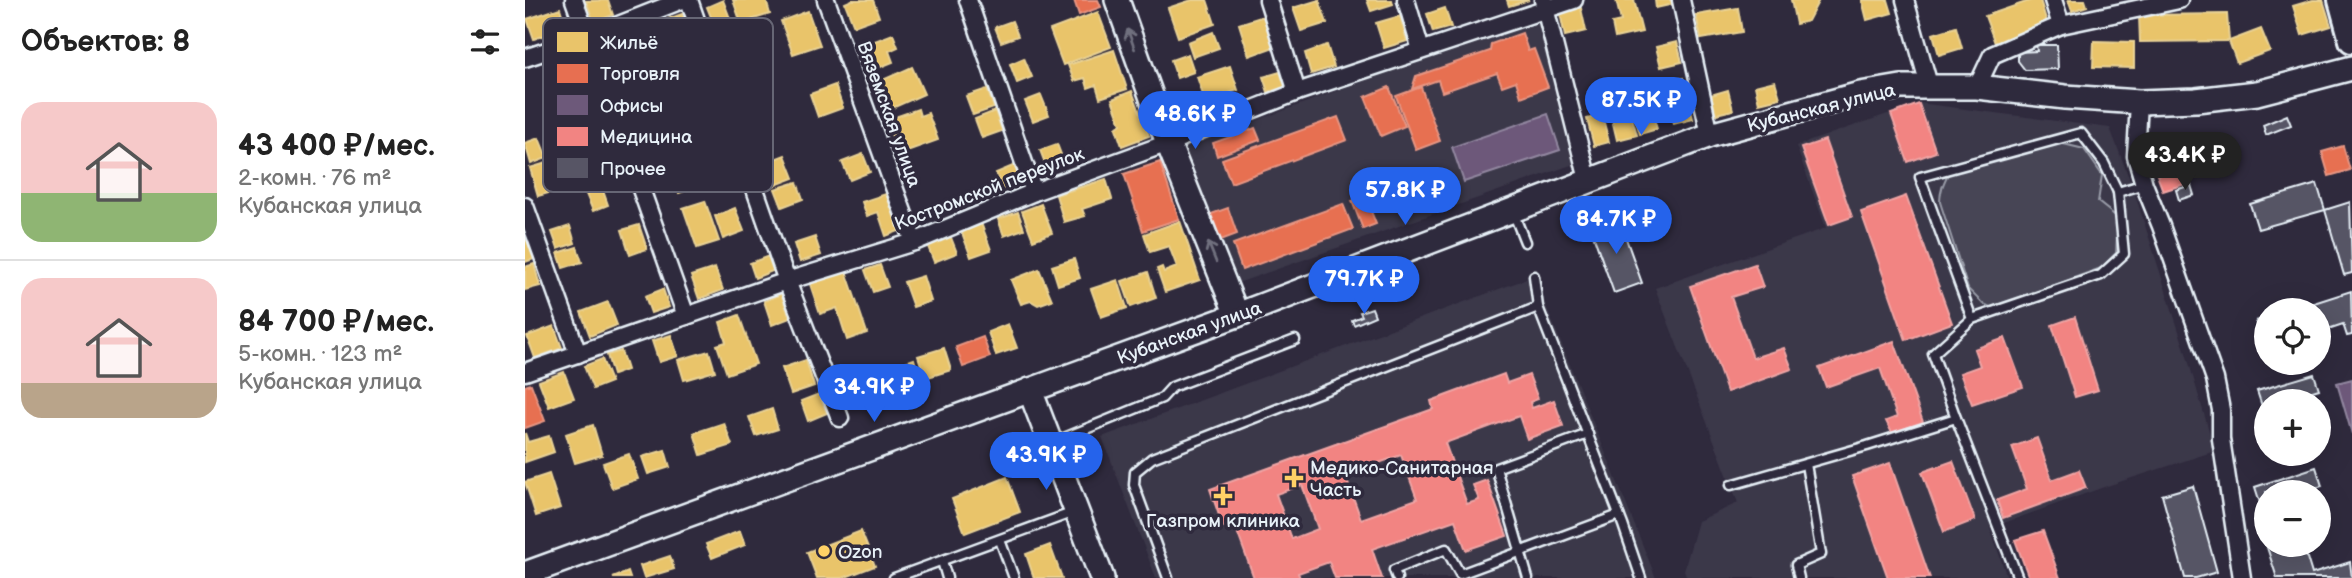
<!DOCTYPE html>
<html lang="ru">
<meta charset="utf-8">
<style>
:root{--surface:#fff;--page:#f2f2f2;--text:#222;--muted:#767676;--line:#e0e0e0;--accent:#2563eb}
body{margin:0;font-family:"Balsamiq Sans",sans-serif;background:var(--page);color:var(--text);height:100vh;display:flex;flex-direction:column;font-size:26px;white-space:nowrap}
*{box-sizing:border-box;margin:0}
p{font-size:23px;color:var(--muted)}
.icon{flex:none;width:38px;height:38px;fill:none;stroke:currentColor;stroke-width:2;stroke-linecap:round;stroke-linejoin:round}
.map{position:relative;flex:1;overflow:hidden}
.sheet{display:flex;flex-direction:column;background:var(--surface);width:525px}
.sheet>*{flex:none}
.fabs{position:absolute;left:1729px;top:298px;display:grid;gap:14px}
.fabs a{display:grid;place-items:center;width:77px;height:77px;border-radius:50%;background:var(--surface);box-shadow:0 7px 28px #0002;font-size:35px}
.price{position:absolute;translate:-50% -60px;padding:0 16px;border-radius:24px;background:var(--accent);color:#fff;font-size:23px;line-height:46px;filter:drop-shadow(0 2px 4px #0008)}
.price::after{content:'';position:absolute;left:50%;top:42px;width:21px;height:16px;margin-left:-10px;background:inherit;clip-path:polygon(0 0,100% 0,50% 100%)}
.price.on{background:#222;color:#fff}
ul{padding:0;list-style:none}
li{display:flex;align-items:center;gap:21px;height:175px;padding:0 21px}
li+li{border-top:2px solid var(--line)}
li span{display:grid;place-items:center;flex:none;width:196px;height:140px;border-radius:21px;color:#555}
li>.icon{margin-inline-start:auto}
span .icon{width:84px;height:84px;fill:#fffc;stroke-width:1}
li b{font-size:30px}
h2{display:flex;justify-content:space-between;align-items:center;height:84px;padding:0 21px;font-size:30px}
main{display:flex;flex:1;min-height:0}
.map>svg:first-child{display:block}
</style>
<main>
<section class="sheet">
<h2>Объектов: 8<svg class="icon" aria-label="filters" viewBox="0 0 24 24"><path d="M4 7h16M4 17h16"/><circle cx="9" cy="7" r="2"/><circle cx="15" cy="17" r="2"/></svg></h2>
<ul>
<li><span style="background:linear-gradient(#f6c9c9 65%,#8fb573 0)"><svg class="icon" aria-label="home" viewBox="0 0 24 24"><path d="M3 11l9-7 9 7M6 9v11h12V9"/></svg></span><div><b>43 400 ₽/мес.</b><p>2-комн. · 76 m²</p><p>Кубанская улица</p></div></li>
<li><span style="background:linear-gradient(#f6c9c9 75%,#b9a48a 0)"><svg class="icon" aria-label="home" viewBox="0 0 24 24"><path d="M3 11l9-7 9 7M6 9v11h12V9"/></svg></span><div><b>84 700 ₽/мес.</b><p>5-комн. · 123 m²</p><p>Кубанская улица</p></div></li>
</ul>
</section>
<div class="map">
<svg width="1827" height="578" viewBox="0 0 1827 578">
<rect width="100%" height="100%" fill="#2f2a3d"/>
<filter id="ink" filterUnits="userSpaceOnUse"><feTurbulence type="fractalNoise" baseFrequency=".0143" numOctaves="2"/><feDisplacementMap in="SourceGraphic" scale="14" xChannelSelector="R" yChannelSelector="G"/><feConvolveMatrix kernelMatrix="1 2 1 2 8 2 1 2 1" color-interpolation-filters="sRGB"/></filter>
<g filter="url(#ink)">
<g fill="#3b3749">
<polygon points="1012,17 1049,164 710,284 654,149"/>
<polygon points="1394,103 1585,128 1608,188 1661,353 1690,451 1579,487 1465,528 1482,577 1480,578 1162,578 1159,570 1173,521 1213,503 1130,288 1301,228 1271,146"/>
<polygon points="1009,276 1131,578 631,578 577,437"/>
</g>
<path fill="#464455" stroke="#979aa6" stroke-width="2" d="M1530,142L1559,149L1577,175L1573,202L1593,218L1591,253L1576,268L1467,308L1457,303L1443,289L1415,202C1415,191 1418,184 1423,174Z"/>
<g fill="#e9c46a" stroke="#e9d295" stroke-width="2">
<polygon points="83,0 88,15 69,22 61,1"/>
<polygon points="198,0 206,21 190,27 182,7"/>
<polygon points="208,0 241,0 245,14 216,23"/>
<polygon points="327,0 348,0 354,17 329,26 320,3"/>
<polygon points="667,0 682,0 690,24 653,37 643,8"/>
<polygon points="794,0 802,23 776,31 768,8"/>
<polygon points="842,0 867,0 868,4 846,11"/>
<polygon points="982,0 1004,0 984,6"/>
<polygon points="1091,0 1109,0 1117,32 1090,38 1087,23 1096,21"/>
<polygon points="1130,0 1148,0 1149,4 1131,8"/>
<polygon points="1266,0 1294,0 1283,21 1271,24"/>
<polygon points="1337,0 1363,0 1367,13 1342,20"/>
<polygon points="1507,0 1515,0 1523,26 1470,43 1460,16"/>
<polygon points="1543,0 1560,0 1562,6 1547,11"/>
<polygon points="1788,0 1798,0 1806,26 1777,35 1768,6"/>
<polygon points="1055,4 1061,31 1040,36 1034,9"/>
<polygon points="35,8 41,27 9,39 2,19"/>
<polygon points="920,8 926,27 908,32 902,14"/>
<polygon points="1213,8 1217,32 1176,39 1171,15"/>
<polygon points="283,11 295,45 268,54 256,21"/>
<polygon points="573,12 586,47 538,65 525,30"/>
<polygon points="157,14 166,36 162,38 166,47 162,48 168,62 134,75 128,60 147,52 135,22"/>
<polygon points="1702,14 1704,41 1615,42 1614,15"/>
<polygon points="742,15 752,46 724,56 714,24"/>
<polygon points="875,16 882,41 859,48 851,23"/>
<polygon points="487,21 493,36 476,42 470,27"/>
<polygon points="1431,27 1437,48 1414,55 1408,34"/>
<polygon points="1736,29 1745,51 1712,63 1704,41"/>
<polygon points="688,32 694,48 668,57 663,42"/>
<polygon points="368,34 373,47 364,51 368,62 348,70 339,45"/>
<polygon points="1569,41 1609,42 1609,68 1568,67"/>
<polygon points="1152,42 1157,62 1136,67 1131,47"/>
<polygon points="802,45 809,67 786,74 780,53"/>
<polygon points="589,50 602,89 575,98 571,85 563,88 560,78 549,81 543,65"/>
<polygon points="663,54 669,72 652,78 646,60"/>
<polygon points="499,58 507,77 492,83 485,64"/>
<polygon points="705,66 713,90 680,101 672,77"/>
<polygon points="387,67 399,94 363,110 351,83"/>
<polygon points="755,72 760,87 743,92 738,77"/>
<polygon points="1158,78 1168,119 1148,124 1137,84"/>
<polygon points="1250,81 1255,98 1234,103 1230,86"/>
<polygon points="310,85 318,108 293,117 285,94"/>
<polygon points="462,89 469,108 448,115 441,96"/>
<polygon points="1203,90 1208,110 1191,114 1186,95"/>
<polygon points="607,91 624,136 597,146 591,128 596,124 587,99"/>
<polygon points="516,95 524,115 508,121 500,101"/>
<polygon points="393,109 395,116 403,113 413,140 382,151 375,133 367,136 361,120"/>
<polygon points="1105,110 1112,135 1092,140 1086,115"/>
<polygon points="470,111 477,131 457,138 450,119"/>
<polygon points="1127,112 1132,129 1115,134 1110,117"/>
<polygon points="1077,115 1084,142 1069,146 1062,119"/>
<polygon points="14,138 22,158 6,164 0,143"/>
<polygon points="532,144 540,165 523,171 515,150"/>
<polygon points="338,154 345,172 325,180 317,162"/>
<polygon points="260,155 269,178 248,186 239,163"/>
<polygon points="167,157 177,185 154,193 150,182 142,178 140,173 146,164"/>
<polygon points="28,161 37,189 13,196 5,168"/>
<polygon points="490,165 496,182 477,189 471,173"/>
<polygon points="581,179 587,199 557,209 560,216 539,222 531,195"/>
<polygon points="272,182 278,199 257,207 250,189"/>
<polygon points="77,188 83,205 68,211 61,194"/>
<polygon points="361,194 374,231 361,236 353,212 342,216 337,202"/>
<polygon points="180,201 194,241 172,248 158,208"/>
<polygon points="516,204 527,233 508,240 497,211"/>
<polygon points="210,208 219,231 198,239 190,216"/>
<polygon points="493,212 499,229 479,236 473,219"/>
<polygon points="655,221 675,280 640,292 632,269 637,267 639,272 652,267 644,246 625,252 619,234"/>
<polygon points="456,223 466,250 446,257 436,230"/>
<polygon points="114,225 122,249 105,255 97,230"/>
<polygon points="45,226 50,243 33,249 27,232"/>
<polygon points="0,235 9,259 0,262"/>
<polygon points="425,235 432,253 409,262 402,244"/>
<polygon points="290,237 296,255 275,262 269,244"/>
<polygon points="52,247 57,262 38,268 33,253"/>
<polygon points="244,256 250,270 230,278 225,263"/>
<polygon points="549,259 555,278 533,285 527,266"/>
<polygon points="9,264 15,286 0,290 0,267"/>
<polygon points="355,265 363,287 348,292 340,270"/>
<polygon points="190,268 198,290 174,299 166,276"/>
<polygon points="514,269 527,300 513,305 506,301 496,304 486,280"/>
<polygon points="321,271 342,333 322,340 312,308 295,314 285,284"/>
<polygon points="623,272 631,298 606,307 597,281"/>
<polygon points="398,276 406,301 388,307 379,282"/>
<polygon points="593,280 602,308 576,317 566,289"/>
<polygon points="138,289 144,307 126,313 120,296"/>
<polygon points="256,294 265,318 247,325 239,301"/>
<polygon points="83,302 92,325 65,336 56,312"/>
<polygon points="214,315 231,364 202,374 192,345 201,342 195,322"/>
<polygon points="483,324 492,348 471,355 463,332"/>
<polygon points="29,326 37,348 10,358 2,336"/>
<polygon points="146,335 153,356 134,362 127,341"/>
<polygon points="419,348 426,370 400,378 393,356"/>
<polygon points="96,351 102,370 88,375 82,355"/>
<polygon points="184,351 190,371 159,380 153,360"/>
<polygon points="77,359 86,382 68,389 59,366"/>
<polygon points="389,359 395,379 372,386 366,367"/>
<polygon points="281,360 289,386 266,394 257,368"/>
<polygon points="39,372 49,398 24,407 14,381"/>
<polygon points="341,380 347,397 327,405 320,387"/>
<polygon points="294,394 302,413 283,421 276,401"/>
<polygon points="247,409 253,429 231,436 224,417"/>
<polygon points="199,423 207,445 176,455 169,433"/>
<polygon points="68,425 77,455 50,463 41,434"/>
<polygon points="0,433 3,442 24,436 29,452 0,462"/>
<polygon points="140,450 145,467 123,474 117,457"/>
<polygon points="104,454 113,479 87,488 78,463"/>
<polygon points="24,474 35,508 11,516 0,482"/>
<polygon points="482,477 495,512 440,533 427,499"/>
<polygon points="215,531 220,545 187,558 181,544"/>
<polygon points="336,531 350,566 318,578 292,578 282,552"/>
<polygon points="525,545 537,578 509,578 501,554"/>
<polygon points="145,556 149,569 119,578 115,566"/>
<polygon points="103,572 105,578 88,578"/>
</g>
<g fill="#e76f51" stroke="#e79683" stroke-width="2">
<polygon points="549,0 573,0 576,7 554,15"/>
<polygon points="997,33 1003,51 1009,49 1023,87 996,97 991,81 977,86 972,73 917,92 913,80 887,89 891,76 965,51 966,44"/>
<polygon points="864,87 880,126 856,136 840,97"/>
<polygon points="896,87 915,141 891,150 871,96"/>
<polygon points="813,117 822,140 706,183 697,159"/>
<polygon points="730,128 735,140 692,156 688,143"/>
<polygon points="1818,146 1825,170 1804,176 1797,152"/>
<polygon points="635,162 654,219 618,231 599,174"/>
<polygon points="840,196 851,224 838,229 827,201"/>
<polygon points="818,204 828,229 717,270 708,244"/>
<polygon points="703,208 712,234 696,240 686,214"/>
<polygon points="458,337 465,357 438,367 431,347"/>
<polygon points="6,384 20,421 0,428 0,386"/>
</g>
<g fill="#6d597a" stroke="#9287a0" stroke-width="2">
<polygon points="1023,114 1035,150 939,182 927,147"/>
<polygon points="1827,379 1827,434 1812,383"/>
</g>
<g fill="#f28482" stroke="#efa5a5" stroke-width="2" fill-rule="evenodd">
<polygon points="1394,104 1411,152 1383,162 1366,114"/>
<polygon points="1300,140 1327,217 1304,225 1276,148"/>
<polygon points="1661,166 1666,182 1638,191 1632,175"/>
<polygon points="1381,196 1427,323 1381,340 1336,212"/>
<polygon points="1230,264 1238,287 1206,297 1228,358 1259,348 1267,369 1202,392 1165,286"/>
<polygon points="1550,317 1573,390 1550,397 1527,325"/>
<polygon points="1480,338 1498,387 1447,404 1435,373 1455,366 1449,349"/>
<polygon points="1369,341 1398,422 1367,433 1361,421 1372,417 1355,368 1301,387 1294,368"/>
<path d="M979,374L982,383L1004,375L1013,399L1005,402L1007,408L1029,400L1038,426L1002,439L994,416L920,443L942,504L954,500L948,485L962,480L982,536L941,550L930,520L847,549L857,578H810L804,562L773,573L775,578H729L709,523L698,527L685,489L908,409L906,401ZM876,455L892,499L836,519L820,475ZM777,485L793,529L767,539L751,494Z"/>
<polygon points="1512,438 1527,480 1554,470 1561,488 1478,518 1472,500 1502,489 1487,447"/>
<polygon points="1428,461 1450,520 1419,532 1397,472"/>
<polygon points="1365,463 1405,578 1363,578 1327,476"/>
<polygon points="1518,531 1535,578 1504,578 1490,540"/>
</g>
<g fill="#575565" stroke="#e8f1f8" stroke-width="2">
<polygon points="1511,45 1532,45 1533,69 1500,70 1493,61 1493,52 1512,51"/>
<polygon points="1762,115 1766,125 1741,135 1738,125"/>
<polygon points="1792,184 1800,210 1733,229 1725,204"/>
<polygon points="1666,185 1669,195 1654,200 1651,190"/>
<polygon points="1825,202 1827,273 1819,275 1800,210"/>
<polygon points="1094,219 1117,283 1089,293 1066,229"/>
<polygon points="1826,291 1827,335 1822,336 1818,324 1794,332 1794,310 1767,310"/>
<polygon points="847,308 850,316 829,325 827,320 837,316 835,312"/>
<polygon points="1741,318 1741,356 1731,321"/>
<polygon points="1789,374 1794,389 1755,401 1741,401 1741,405 1737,406 1732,391"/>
<polygon points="1791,467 1797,486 1780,492 1741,492 1741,504 1736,506 1730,487"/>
<polygon points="1668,486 1692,572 1671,578 1660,578 1637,495"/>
<polygon points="1741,531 1741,544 1768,544 1770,550 1779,548 1787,574 1825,562 1827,578 1752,578 1737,532"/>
</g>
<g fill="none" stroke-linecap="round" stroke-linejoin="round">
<g stroke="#e8f1f8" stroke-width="13">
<g id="lane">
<polyline points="988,212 1000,242"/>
<polyline points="1013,307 1098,525 1116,578"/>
<polyline points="1447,319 1576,275 1599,254 1593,192"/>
<polyline points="1431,418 1408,354 1447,319 1395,177 1556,133 1579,163 1593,192 1619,184"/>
<polyline points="529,442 637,398 647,387 770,340"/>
<polyline points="1206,485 1342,446 1431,418 1493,578"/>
<polyline points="475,540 489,578"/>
<polyline points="417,561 422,578"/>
<polyline points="369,578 549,512"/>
<polyline points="643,578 609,485 610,472 627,458 1013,307 1009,276"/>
<polyline points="872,578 869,570 921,549 935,574 1094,515"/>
<polyline points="1003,578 971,468 1063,434"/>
<polyline points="1274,578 1271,565 1296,554 1281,464"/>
</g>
</g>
<g stroke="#e8f1f8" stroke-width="21">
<g id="street">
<polyline points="49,0 161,316"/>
<polyline points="164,0 262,281 315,418"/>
<polyline points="301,0 389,242"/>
<polyline points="443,0 509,192"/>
<polyline points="743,0 772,92"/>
<polyline points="881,0 896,50"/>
<polyline points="1018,0 1063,180"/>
<polyline points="1156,0 1185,135"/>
<polyline points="1380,0 1404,85"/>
<polyline points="1528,0 1536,25"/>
<polyline points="0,58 63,37 157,0"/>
<polyline points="1452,87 1467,55 1536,25 1654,0"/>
<polyline points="1614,102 1611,156 1619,184 1636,226 1690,379 1696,410 1696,439 1717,578"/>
<polyline points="0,206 53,354"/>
<polyline points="0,372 262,281 389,242 509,192 643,143 772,92 1049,0"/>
</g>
</g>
<g stroke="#e8f1f8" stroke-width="28">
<g id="secondary">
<polyline points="592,0 643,143 712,315"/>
<polyline points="505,390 577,578"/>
<polyline points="0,574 712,315 1185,135 1335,94 1376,87 1452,87 1540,97 1614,102 1671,100 1732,93 1827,68"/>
</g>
</g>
<g stroke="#e8f1f8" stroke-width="30">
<polyline id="primary" points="1816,0 1827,40"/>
</g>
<use href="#lane" stroke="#2f2a3d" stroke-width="8"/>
<use href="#street" stroke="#2f2a3d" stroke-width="16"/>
<use href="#secondary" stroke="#2f2a3d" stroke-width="23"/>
<use href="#primary" stroke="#2f2a3d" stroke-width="24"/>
</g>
<defs><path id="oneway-shaft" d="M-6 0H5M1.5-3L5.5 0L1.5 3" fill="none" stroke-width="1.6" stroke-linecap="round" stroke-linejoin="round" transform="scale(1.75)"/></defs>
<g stroke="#70707e">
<use href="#oneway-shaft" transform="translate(606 39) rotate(-110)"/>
<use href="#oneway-shaft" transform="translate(687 252) rotate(-112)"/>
</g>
</g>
<g fill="#ffd166" stroke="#2f2a3d" stroke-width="2.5">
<path d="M765.5 467.5h7v7h7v7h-7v7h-7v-7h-7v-7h7z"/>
<path d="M694.5 485.5h7v7h7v7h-7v7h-7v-7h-7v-7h7z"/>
<circle cx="299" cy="551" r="7"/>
</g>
<g text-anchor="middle" stroke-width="7" stroke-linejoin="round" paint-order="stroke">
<g font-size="19" fill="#e8f1f8" stroke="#2f2a3d">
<text transform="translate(1296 107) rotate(-14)" y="7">Кубанская улица</text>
<text transform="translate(365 114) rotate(70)" y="7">Вяземская улица</text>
<text transform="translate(464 188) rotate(-21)" y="7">Костромской переулок</text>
<text transform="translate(664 332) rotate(-20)" y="7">Кубанская улица</text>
</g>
<g font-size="19" fill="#e8f1f8" stroke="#2f2a3d" text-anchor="start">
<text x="785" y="474">Медико-Санитарная<tspan x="785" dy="22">Часть</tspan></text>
<text x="698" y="527" text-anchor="middle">Газпром клиника</text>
<text x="313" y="558">Ozon</text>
</g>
</g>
<rect x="18" y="18" width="230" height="174" rx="10" fill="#2f2a3d" stroke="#666675" stroke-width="2"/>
<rect x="32" y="32" width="31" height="20" fill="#e9c46a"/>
<rect x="32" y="64" width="31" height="19" fill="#e76f51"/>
<rect x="32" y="95" width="31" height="20" fill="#6d597a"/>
<rect x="32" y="127" width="31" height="19" fill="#f28482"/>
<rect x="32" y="158" width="31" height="20" fill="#575565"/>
<g font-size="19" fill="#e8f1f8">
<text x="75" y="49">Жильё</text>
<text x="75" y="80">Торговля</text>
<text x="75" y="112">Офисы</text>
<text x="75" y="143">Медицина</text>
<text x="75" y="175">Прочее</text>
</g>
</svg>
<div class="fabs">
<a><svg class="icon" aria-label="locate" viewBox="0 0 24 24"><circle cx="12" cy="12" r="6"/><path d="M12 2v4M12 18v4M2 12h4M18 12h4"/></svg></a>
<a>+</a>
<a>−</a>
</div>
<b class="price" style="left:1116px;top:137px">87.5K ₽</b>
<b class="price" style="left:670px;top:151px">48.6K ₽</b>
<b class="price on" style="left:1660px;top:192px">43.4K ₽</b>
<b class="price" style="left:880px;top:227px">57.8K ₽</b>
<b class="price" style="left:1091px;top:256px">84.7K ₽</b>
<b class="price" style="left:839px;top:316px">79.7K ₽</b>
<b class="price" style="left:349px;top:424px">34.9K ₽</b>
<b class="price" style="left:521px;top:492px">43.9K ₽</b>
</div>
</main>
